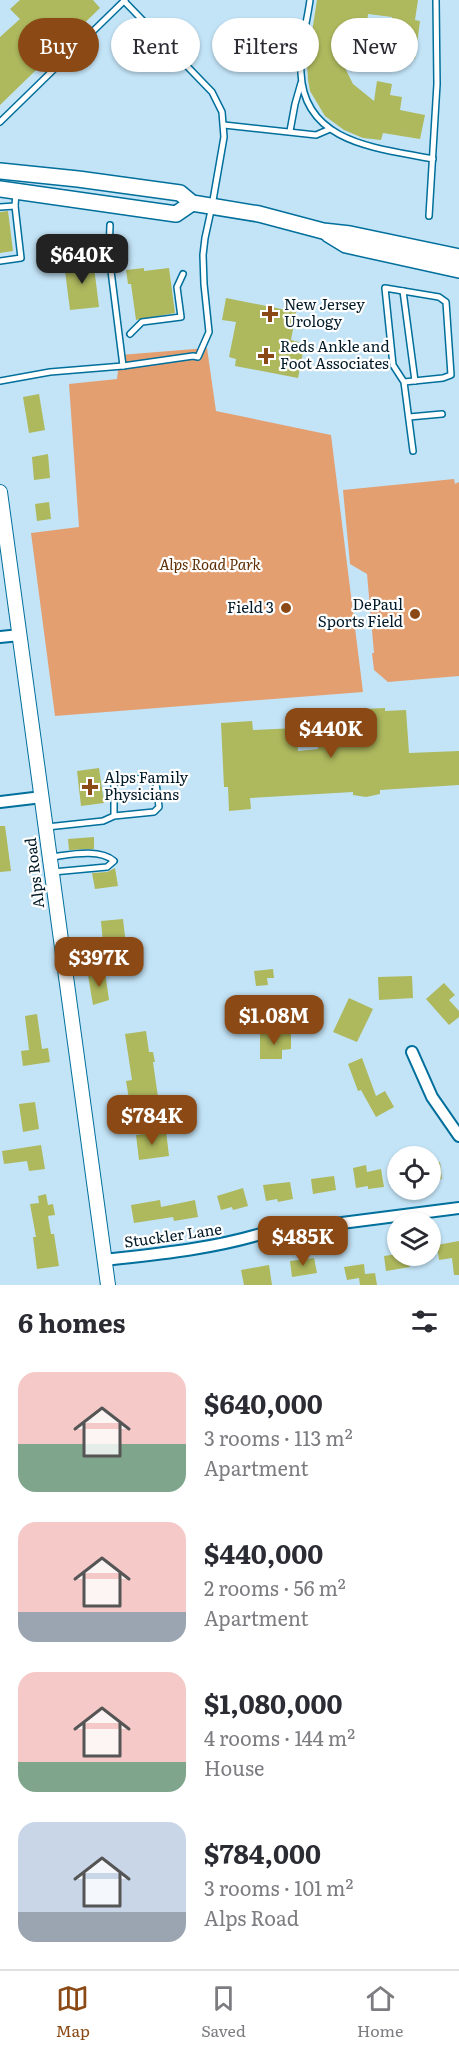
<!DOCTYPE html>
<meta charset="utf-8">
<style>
:root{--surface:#fff;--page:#f7f7f7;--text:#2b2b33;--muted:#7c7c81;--line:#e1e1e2;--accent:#8b4a15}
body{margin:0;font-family:Literata,serif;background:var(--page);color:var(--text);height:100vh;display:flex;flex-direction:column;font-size:22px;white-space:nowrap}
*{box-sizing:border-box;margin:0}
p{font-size:20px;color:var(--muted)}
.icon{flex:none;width:33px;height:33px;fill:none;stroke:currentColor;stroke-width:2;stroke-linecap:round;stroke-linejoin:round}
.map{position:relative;height:1285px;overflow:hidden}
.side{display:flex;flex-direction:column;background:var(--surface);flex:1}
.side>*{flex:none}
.guide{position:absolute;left:18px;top:18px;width:423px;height:54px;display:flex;gap:12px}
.controls{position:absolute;left:387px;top:1146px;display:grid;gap:12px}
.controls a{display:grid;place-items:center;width:54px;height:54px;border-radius:50%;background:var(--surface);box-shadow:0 2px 4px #0004;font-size:30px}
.price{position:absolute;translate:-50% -51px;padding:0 14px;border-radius:12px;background:var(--accent);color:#fff;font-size:20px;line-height:39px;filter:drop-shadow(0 2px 3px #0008)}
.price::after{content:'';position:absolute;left:50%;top:36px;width:18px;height:14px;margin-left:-9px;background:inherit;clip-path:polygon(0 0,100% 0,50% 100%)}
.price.selected{background:#222;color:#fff}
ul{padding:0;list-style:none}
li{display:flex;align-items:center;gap:18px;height:150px;padding:0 18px}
li span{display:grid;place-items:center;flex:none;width:168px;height:120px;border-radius:18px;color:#555}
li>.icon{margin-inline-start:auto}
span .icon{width:72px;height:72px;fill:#fffc;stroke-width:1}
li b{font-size:26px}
h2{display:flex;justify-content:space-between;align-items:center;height:72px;padding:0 18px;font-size:26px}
.tag{padding:0 21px;border-radius:27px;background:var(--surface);box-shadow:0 2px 4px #0004;font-size:21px;line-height:54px}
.tag.selected{background:var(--accent);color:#fff}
.menu{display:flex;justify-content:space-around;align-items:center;height:84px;border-top:2px solid var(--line);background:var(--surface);font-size:16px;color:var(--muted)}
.menu a{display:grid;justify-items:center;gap:3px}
.menu .selected{color:var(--accent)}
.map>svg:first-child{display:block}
</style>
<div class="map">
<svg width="459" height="1285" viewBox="0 0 459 1285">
<rect width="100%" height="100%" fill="#c3e4f7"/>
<g fill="#e49f71">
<polygon points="207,348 216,411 331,435 363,692 55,716 31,533 79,527 69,384 117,379 120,355"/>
<polygon points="454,479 455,484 459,482 459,676 388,682 374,670 372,653 374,653 367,574 350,564 343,490"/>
</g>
<g fill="#aeb85d">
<polygon points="20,0 93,0 100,8 0,105 0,37 20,19 10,9"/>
<polygon points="317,0 418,0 415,20 420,21 415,59 387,55 392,17 368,14 366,31 351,29 347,56 356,58 355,67 344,66 353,84 374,101 377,81 392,84 390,95 402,97 400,110 425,115 420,139 383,133 381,140 363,138 344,130 325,116 310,91 308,80 307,64"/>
<polygon points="8,211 13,251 0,253 0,212"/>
<polygon points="93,259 99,307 70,310 64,263"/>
<polygon points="144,268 144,271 169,268 175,313 136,320 131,284 128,284 126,270"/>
<polygon points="226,298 296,312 291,340 299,342 298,347 304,348 298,378 235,366 236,359 229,357 236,322 222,320"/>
<polygon points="39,394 45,430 29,433 23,397"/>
<polygon points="48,454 50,478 34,480 32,457"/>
<polygon points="49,502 51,519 37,521 35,504"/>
<polygon points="385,708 385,711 406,710 409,753 459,751 459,785 380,790 380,794 366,797 353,795 353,792 250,798 251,809 229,811 228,787 224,787 221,723 252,721 253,730 296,728 298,751 318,749 317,720 339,719 338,710"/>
<polygon points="99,768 104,803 81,806 77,771"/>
<polygon points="0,826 5,826 11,871 0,872"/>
<polygon points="94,837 94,849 69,850 68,839"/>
<polygon points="115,868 118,886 95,889 92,873 107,872"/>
<polygon points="123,919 127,954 104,956 101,921"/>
<polygon points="273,969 274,978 267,978 268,985 256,986 254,971"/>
<polygon points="105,972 109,1000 93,1005 88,975"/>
<polygon points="412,976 413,998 379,1000 378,977"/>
<polygon points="444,983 455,995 449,1000 459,1011 459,1017 449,1025 426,999"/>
<polygon points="349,998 373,1009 357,1042 333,1032"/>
<polygon points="37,1014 42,1049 48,1048 50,1062 23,1066 21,1051 29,1050 25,1016"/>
<polygon points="146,1031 149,1052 153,1052 155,1062 153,1062 159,1104 147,1106 148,1108 131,1111 126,1081 132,1080 125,1034"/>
<polygon points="260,1034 291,1034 291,1049 282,1050 282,1059 260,1059"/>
<polygon points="362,1058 376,1096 385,1091 394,1107 376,1117 361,1090 358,1091 348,1064"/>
<polygon points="35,1102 39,1129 23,1132 19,1104"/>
<polygon points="166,1131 169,1156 139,1160 136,1135"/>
<polygon points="41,1145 45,1169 29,1171 27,1161 4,1164 2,1151"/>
<polygon points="440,1162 442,1179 430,1180 430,1163"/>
<polygon points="366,1165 367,1172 381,1169 384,1187 368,1189 368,1186 356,1188 353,1168"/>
<polygon points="334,1176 336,1190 313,1194 311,1179"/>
<polygon points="290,1182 293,1199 278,1202 277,1199 266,1201 263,1185"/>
<polygon points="243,1188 248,1206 233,1210 232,1207 221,1210 217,1196"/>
<polygon points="46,1194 48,1205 53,1204 55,1215 48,1216 51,1234 54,1234 59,1266 37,1269 33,1237 36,1237 30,1204 39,1203 38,1196"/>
<polygon points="160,1200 161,1207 195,1200 198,1217 174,1221 173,1217 134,1223 131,1205"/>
<polygon points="459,1241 459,1275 454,1275 452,1258 439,1260 437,1245"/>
<polygon points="398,1254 398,1256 409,1256 410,1267 386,1271 384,1256"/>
<polygon points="314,1258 317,1273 292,1277 290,1261"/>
<polygon points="364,1264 365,1274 375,1273 377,1285 360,1285 359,1278 347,1280 344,1267"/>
<polygon points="269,1265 272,1285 244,1285 241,1270"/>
</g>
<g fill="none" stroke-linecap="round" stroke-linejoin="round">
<g stroke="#006f9b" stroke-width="8">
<g id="lane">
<path d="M310,0C307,23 299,49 301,73C304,144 379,148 433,159"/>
<polyline points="0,122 125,0"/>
<polyline points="224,125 316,135 330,129"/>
<polyline points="290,131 295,104 301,83"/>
<polyline points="0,207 15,206"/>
<polyline points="429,216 437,84 436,0"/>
<polyline points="0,261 21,258 15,206 16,192"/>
<polyline points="403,291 415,381"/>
<polyline points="130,334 142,322 181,317 177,287 183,274"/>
<polyline points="123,366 193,356 198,357 209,332 204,284 203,255 205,238 212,206 224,137 222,112 212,92 124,1"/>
<polyline points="0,381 50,372 123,366 109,255 110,225"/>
<polyline points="404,382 443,378 451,375 446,302 439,297 385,288 393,365 404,382 413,451"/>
<polyline points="409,417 442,414"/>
<polyline points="47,827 103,821 114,816 114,785 118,780 150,778 156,783 159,807 154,812 114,816"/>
<path d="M51,857C69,855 99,848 114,861L107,867L53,872"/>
</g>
</g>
<g stroke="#006f9b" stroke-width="14">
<g id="street">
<polyline points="0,637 20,635"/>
<polyline points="0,802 42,797"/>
<polyline points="412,1052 432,1097 459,1136"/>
<path d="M104,1260C158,1254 212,1249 264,1233L459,1208"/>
</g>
</g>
<g stroke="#006f9b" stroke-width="16">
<polyline id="secondary" points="0,492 108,1285"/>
</g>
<g stroke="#006f9b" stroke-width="18">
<g id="primary">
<polyline points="0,171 78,179 180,193 192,203 259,214 323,231 350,234 459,257"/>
<polyline points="0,189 176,214 192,203"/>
<polyline points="328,234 346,245 459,270"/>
</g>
</g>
<use href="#lane" stroke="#fff" stroke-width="5"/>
<use href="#street" stroke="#fff" stroke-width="10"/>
<use href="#secondary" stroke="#fff" stroke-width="14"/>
<use href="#primary" stroke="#fff" stroke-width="15"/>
</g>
<g fill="#8b4a15" stroke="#fff" stroke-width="2">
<path d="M267 305h6v6h6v6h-6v6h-6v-6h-6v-6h6z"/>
<path d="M263 347h6v6h6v6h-6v6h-6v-6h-6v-6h6z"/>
<circle cx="286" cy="608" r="6"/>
<circle cx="415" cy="614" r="6"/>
<path d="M87 778h6v6h6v6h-6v6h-6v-6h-6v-6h6z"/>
</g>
<g text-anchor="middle" stroke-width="4.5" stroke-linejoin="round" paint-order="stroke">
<g font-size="15" fill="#001a28" stroke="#fff" text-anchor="start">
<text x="284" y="310">New Jersey<tspan x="284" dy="17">Urology</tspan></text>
<text x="280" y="352">Reds Ankle and<tspan x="280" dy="17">Foot Associates</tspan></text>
<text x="403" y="610" text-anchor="end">DePaul<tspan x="403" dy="17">Sports Field</tspan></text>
<text x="274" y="613" text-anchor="end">Field 3</text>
<text x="104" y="783">Alps Family<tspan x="104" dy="17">Physicians</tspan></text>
</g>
<g font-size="15" font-style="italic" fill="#5f2e02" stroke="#fff">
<text x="210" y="570">Alps Road Park</text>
</g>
<g font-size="15" fill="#001a28" stroke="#fff">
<text transform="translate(35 873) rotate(-97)" y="5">Alps Road</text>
<text transform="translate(173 1236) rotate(-8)" y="5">Stuckler Lane</text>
</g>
</g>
</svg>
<div class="controls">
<a><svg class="icon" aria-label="locate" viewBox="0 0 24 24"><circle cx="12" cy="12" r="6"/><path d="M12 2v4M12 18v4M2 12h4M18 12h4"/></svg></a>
<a><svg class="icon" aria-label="layers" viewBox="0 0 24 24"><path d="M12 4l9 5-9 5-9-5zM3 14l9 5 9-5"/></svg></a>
</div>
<b class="price selected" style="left:82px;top:285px">$640K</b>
<b class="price" style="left:331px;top:759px">$440K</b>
<b class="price" style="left:99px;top:988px">$397K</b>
<b class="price" style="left:274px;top:1046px">$1.08M</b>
<b class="price" style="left:152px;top:1146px">$784K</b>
<b class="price" style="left:303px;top:1267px">$485K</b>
<div class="guide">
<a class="tag selected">Buy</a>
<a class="tag">Rent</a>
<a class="tag">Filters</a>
<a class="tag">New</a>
</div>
</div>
<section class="side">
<h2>6 homes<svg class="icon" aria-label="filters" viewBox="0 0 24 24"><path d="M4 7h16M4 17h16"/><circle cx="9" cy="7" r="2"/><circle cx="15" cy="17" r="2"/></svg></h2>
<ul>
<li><span style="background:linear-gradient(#f6c9c9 60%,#7fa58c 0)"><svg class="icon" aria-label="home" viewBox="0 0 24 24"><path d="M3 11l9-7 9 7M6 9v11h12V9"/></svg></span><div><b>$640,000</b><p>3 rooms · 113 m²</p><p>Apartment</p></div></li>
<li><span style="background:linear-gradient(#f6c9c9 75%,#9aa5b1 0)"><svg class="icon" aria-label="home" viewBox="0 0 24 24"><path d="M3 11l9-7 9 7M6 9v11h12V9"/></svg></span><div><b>$440,000</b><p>2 rooms · 56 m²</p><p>Apartment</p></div></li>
<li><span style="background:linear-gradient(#f6c9c9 75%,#7fa58c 0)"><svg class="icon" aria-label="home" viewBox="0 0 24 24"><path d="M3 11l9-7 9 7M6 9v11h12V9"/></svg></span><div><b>$1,080,000</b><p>4 rooms · 144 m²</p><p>House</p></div></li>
<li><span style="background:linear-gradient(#c9d6e8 75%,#9aa5b1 0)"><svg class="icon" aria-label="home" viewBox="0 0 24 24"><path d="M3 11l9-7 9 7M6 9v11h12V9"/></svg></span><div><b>$784,000</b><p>3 rooms · 101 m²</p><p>Alps Road</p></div></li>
</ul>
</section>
<nav class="menu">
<a class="selected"><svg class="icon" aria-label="map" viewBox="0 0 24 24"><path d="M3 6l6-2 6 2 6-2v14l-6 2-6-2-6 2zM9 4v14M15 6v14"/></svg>Map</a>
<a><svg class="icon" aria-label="saved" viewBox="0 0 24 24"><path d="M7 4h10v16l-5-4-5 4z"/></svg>Saved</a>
<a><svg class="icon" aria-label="home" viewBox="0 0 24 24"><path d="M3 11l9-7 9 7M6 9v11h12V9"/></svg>Home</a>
</nav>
